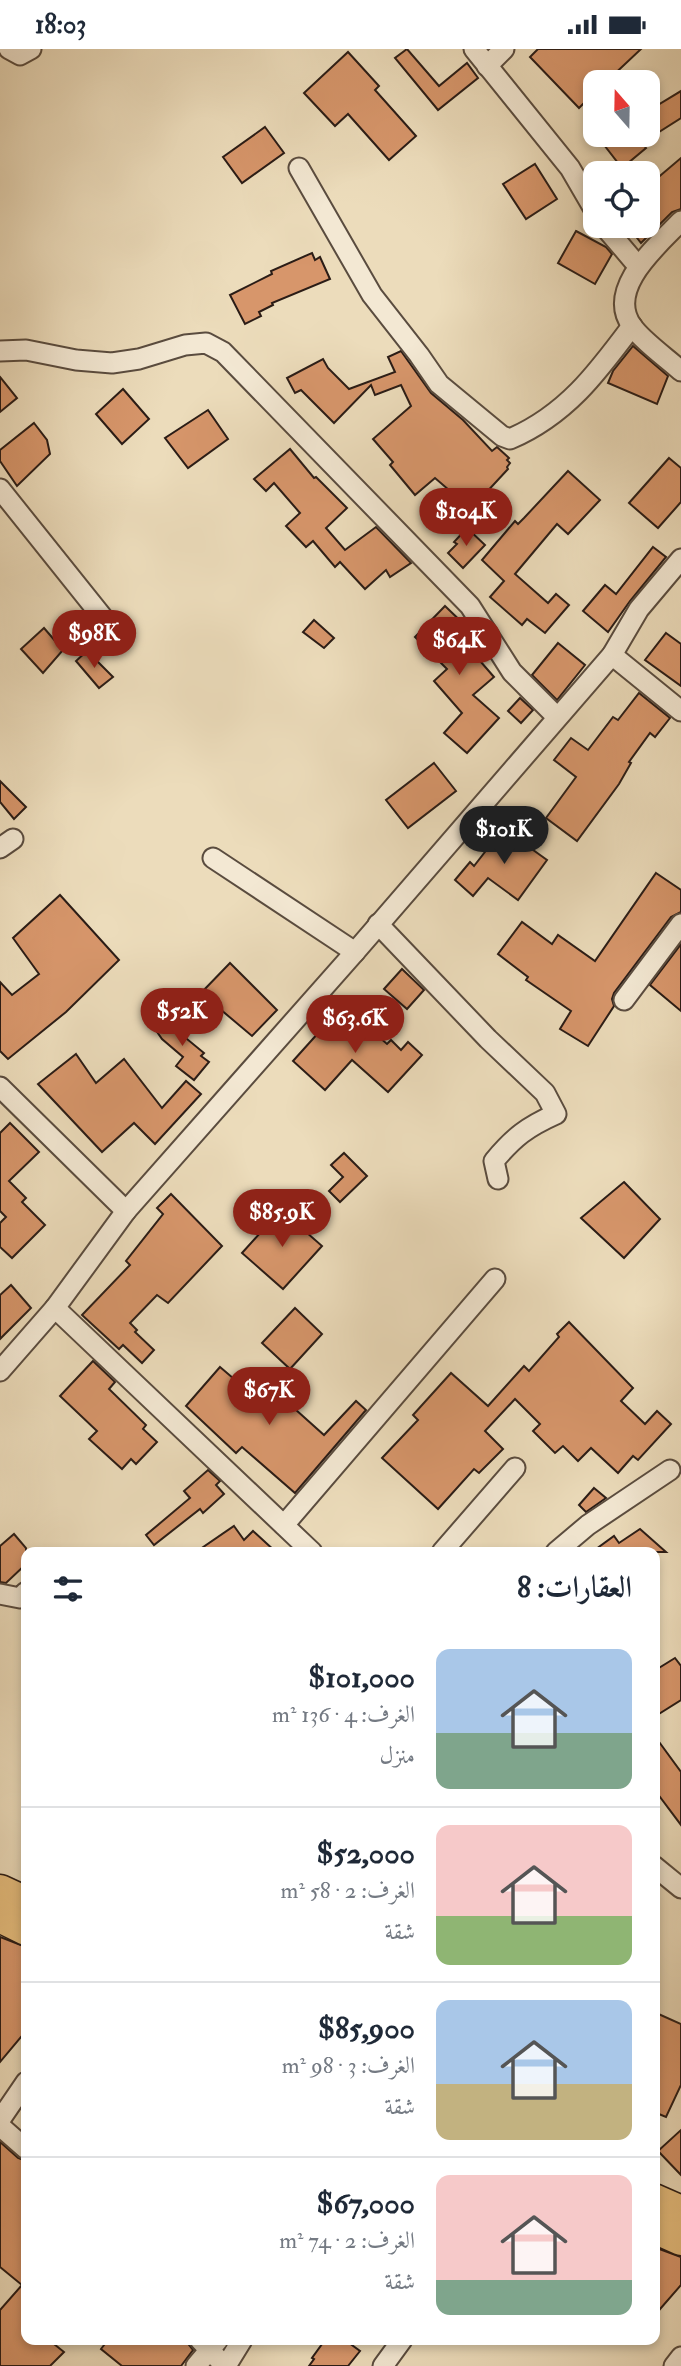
<!DOCTYPE html>
<html lang="ar">
<meta charset="utf-8">
<style>
:root{--surface:#fff;--page:#f6f6f7;--text:#1f2937;--muted:#747a83;--line:#e0e1e3;--accent:#8f2418}
body{margin:0;font-family:"IM FELL Double Pica",Amiri,serif;background:var(--page);color:var(--text);direction:rtl;height:100vh;display:flex;flex-direction:column;font-size:26px;white-space:nowrap}
*{box-sizing:border-box;margin:0}
p{font-size:23px;color:var(--muted)}
.icon{flex:none;width:38px;height:38px;fill:none;stroke:currentColor;stroke-width:2;stroke-linecap:round;stroke-linejoin:round}
.map{position:relative;flex:1;overflow:hidden;direction:ltr}
.drawer{position:absolute;left:21px;top:1498px;width:639px;height:798px;display:flex;flex-direction:column;background:var(--surface);border-radius:14px;box-shadow:0 4px 10px #0003;direction:rtl}
.drawer>*{flex:none}
.needle{width:46px;rotate:340deg}
.tools{position:absolute;left:583px;top:21px;display:grid;gap:14px}
.tools a{display:grid;place-items:center;width:77px;height:77px;border-radius:14px;background:var(--surface);box-shadow:0 4px 10px #0003;font-size:35px}
.price{position:absolute;translate:-50% -60px;padding:0 16px;border-radius:24px;background:var(--accent);color:#fff;font-size:23px;line-height:46px;filter:drop-shadow(0 2px 4px #0008)}
.price::after{content:'';position:absolute;left:50%;top:42px;width:21px;height:16px;margin-left:-10px;background:inherit;clip-path:polygon(0 0,100% 0,50% 100%)}
.price.current{background:#222;color:#fff}
ul{padding:0;list-style:none}
li{display:flex;align-items:center;gap:21px;height:175px;padding:0 28px}
li+li{border-top:2px solid var(--line)}
li span{display:grid;place-items:center;flex:none;width:196px;height:140px;border-radius:14px;color:#555}
li>.icon{margin-inline-start:auto}
span .icon{width:84px;height:84px;fill:#fffc;stroke-width:1}
li b{font-size:30px}
h2{display:flex;justify-content:space-between;align-items:center;height:84px;padding:0 28px;font-size:30px}
.status{display:flex;justify-content:space-between;align-items:center;height:49px;padding:0 35px;background:var(--surface);direction:ltr}
.status svg{height:19px;fill:currentColor}
.map>svg:first-child{display:block}
</style>
<div class="status"><b>18:03</b><svg viewBox="0 0 49 12"><path d="M0 12V9h3v3zM5 12V6h3v6zM10 12V3h3v9zM15 12V0h3v12zM26 1h20v11H26zM47 4h2v5h-2z"/></svg></div>
<div class="map">
<svg width="681" height="2317" viewBox="0 0 681 2317">
<rect width="100%" height="100%" fill="#ecdcbb"/>
<filter id="stains"><feTurbulence type="fractalNoise" baseFrequency=".00286" numOctaves="4"/><feColorMatrix values="0 0 0 0 .2 0 0 0 0 .09 0 0 0 0 .02 0 0 0 .5 -.17"/></filter>
<radialGradient id="worn" r=".72"><stop offset=".6" stop-color="#630" stop-opacity="0"/><stop offset="1" stop-color="#630" stop-opacity=".3"/></radialGradient>
<g fill="#d7966b" stroke="#2a1c16" stroke-width="2">
<polygon points="407,0 439,37 467,14 478,29 438,61 395,9"/>
<polygon points="538,0 641,0 606,33 595,33 595,43 579,59 530,8"/>
<polygon points="348,3 379,37 375,41 416,87 389,111 348,65 335,77 304,44"/>
<polygon points="681,42 681,69 648,90 648,62"/>
<polygon points="265,78 284,104 242,134 223,108"/>
<polygon points="609,86 636,86 646,99 622,119 601,92"/>
<polygon points="681,109 681,160 672,163 641,194 628,177 648,177 648,137"/>
<polygon points="535,115 557,150 526,170 503,135"/>
<polygon points="576,182 606,198 612,205 595,235 558,214"/>
<polygon points="312,204 315,211 320,208 330,230 272,254 273,256 259,263 261,267 245,275 230,246 272,225 271,222"/>
<polygon points="633,297 668,327 657,355 608,334 613,322"/>
<polygon points="401,302 431,344 463,371 492,402 497,398 509,409 507,411 510,414 507,418 508,420 471,460 435,429 415,446 390,416 393,413 373,390 411,357 401,336 375,346 371,336 334,374 301,341 295,344 287,329 323,310 328,319 349,340 395,323 388,308"/>
<polygon points="0,328 17,349 0,363"/>
<polygon points="123,340 149,370 122,395 96,365"/>
<polygon points="208,361 228,390 188,419 165,389"/>
<polygon points="34,374 47,391 50,405 17,437 0,412 0,401"/>
<polygon points="290,400 314,429 316,428 347,459 326,479 345,501 376,478 411,514 390,528 386,521 365,540 340,513 335,518 313,492 306,498 286,477 300,464 274,434 266,442 254,430"/>
<polygon points="669,409 681,419 681,453 658,479 629,454"/>
<polygon points="568,422 600,451 568,485 557,475 515,525 548,554 556,545 569,556 545,584 527,570 522,576 490,548 504,532 482,511 515,472 518,475 524,469"/>
<polygon points="467,479 485,496 463,519 448,504 457,495 454,493"/>
<polygon points="653,498 666,508 630,552 608,583 583,562 605,536 616,545"/>
<polygon points="445,557 472,583 475,588 467,597 494,628 473,646 499,669 467,704 444,684 462,664 434,632 447,620 415,588"/>
<polygon points="314,571 334,589 324,599 303,583"/>
<polygon points="44,579 63,601 43,624 21,600"/>
<polygon points="666,584 681,595 681,637 645,611"/>
<polygon points="558,594 585,616 557,651 532,626"/>
<polygon points="87,602 113,628 99,639 76,612"/>
<polygon points="639,644 670,669 655,688 650,684 629,713 631,714 619,735 577,792 546,769 576,728 554,711 571,689 588,701 613,668 618,671"/>
<polygon points="520,649 533,661 521,674 508,662"/>
<polygon points="434,714 456,742 408,779 386,751"/>
<polygon points="0,732 26,758 14,770 0,753"/>
<polygon points="506,776 524,790 522,793 547,811 518,851 488,829 473,847 455,831 470,813 474,817"/>
<polygon points="656,824 681,841 681,863 671,868 614,944 612,950 614,957 588,997 560,980 571,962 526,931 528,928 498,905 522,873 552,895 558,886 595,912"/>
<polygon points="60,846 119,911 66,963 8,1010 0,1002 0,933 12,946 39,925 13,889"/>
<polygon points="681,895 681,962 650,936"/>
<polygon points="230,914 277,961 252,987 201,944"/>
<polygon points="402,920 424,941 407,960 384,940"/>
<polygon points="169,964 176,981 204,1004 201,1007 209,1013 194,1031 176,1017 183,1008 162,990 153,977"/>
<polygon points="355,967 387,995 391,991 401,1001 408,993 422,1006 388,1043 352,1011 325,1041 293,1012 329,972 340,982"/>
<polygon points="76,1005 96,1034 124,1010 162,1059 186,1032 201,1045 155,1095 134,1074 102,1103 38,1035"/>
<polygon points="10,1074 39,1103 9,1132 26,1149 22,1153 45,1176 12,1209 0,1198 0,1174 6,1168 0,1162 0,1084"/>
<polygon points="344,1104 367,1127 340,1153 329,1142 343,1128 331,1116"/>
<polygon points="624,1133 660,1170 624,1209 581,1169"/>
<polygon points="171,1145 222,1197 168,1254 157,1246 130,1274 137,1281 135,1283 154,1301 142,1314 123,1296 119,1300 82,1266 130,1216 126,1212 163,1165 157,1159"/>
<polygon points="281,1161 322,1197 283,1240 242,1204"/>
<polygon points="11,1236 31,1259 0,1290 0,1246"/>
<polygon points="295,1259 322,1285 290,1320 262,1294"/>
<polygon points="569,1273 633,1339 621,1352 645,1375 657,1362 671,1375 638,1411 633,1407 618,1424 591,1399 578,1412 563,1397 555,1404 533,1382 540,1375 515,1350 485,1382 503,1400 479,1424 474,1420 438,1460 382,1409 418,1371 413,1366 451,1324 488,1357 524,1317 529,1322 559,1288 557,1285"/>
<polygon points="93,1312 115,1333 109,1340 146,1376 143,1380 157,1393 136,1415 131,1410 122,1420 89,1390 97,1382 60,1347"/>
<polygon points="220,1318 261,1353 286,1327 299,1339 286,1352 324,1386 356,1352 366,1361 295,1444 242,1398 236,1404 186,1357"/>
<polygon points="208,1421 220,1432 216,1436 224,1445 203,1464 200,1460 154,1496 146,1486 190,1449 184,1442"/>
<polygon points="594,1439 606,1449 586,1463 579,1456"/>
<polygon points="234,1477 244,1491 253,1482 276,1503 196,1503"/>
<polygon points="640,1480 666,1503 592,1503 614,1487 619,1494"/>
<polygon points="14,1485 26,1499 26,1515 6,1534 0,1533 0,1497"/>
<polygon points="675,1609 681,1617 681,1651 654,1668 654,1622"/>
<polygon points="654,1686 681,1723 681,1776 654,1740"/>
<polygon points="0,1888 26,1898 26,1982 0,2013"/>
<polygon points="654,1963 681,1975 681,2036 666,2068 654,2063"/>
<polygon points="681,2081 681,2126 658,2102"/>
<polygon points="0,2093 18,2109 26,2112 26,2291 49,2291 64,2303 50,2317 0,2317 0,2261 22,2236 0,2218"/>
<polygon points="654,2198 681,2208 681,2236 654,2267"/>
<polygon points="108,2291 185,2291 193,2301 181,2317 122,2317 101,2300"/>
<polygon points="325,2291 345,2291 360,2302 348,2317 309,2317 314,2310 312,2309"/>
</g>
<g fill="none" stroke-linecap="round" stroke-linejoin="round">
<g stroke="#5a4c3f" stroke-width="23">
<g id="minor">
<polyline points="9,0 20,6 31,0"/>
<polyline points="474,0 570,119 595,162"/>
<polyline points="487,17 504,0"/>
<path d="M299,119L372,246L419,306L439,335L502,387L510,390C566,366 597,324 632,277"/>
<path d="M681,172C658,196 605,240 632,277C641,291 668,310 681,322"/>
<polyline points="604,177 638,217"/>
<polyline points="0,302 26,301 76,311 112,314 139,310 185,296 206,294 223,303 470,557 512,623 557,668"/>
<polyline points="0,440 108,575"/>
<polyline points="612,606 681,662"/>
<polyline points="0,799 13,790"/>
<polyline points="213,809 355,903"/>
<path d="M378,875L488,990L545,1044L556,1065C527,1078 514,1088 494,1112L498,1130"/>
<polyline points="624,951 681,875"/>
<polyline points="0,1038 126,1162"/>
<polyline points="55,1259 312,1503"/>
<polyline points="0,1322 55,1259 126,1162 355,903 612,606 639,560 681,510"/>
<polyline points="284,1476 495,1230"/>
<polyline points="442,1503 515,1419"/>
<polyline points="556,1503 588,1476 670,1421"/>
<polyline points="0,1545 20,1549 26,1543"/>
<polyline points="654,1817 681,1839"/>
<polyline points="0,2071 26,2033"/>
<polyline points="0,2077 26,2100"/>
<polyline points="200,2291 225,2317"/>
<polyline points="196,2317 218,2291"/>
<polyline points="226,2317 242,2291"/>
<polyline points="383,2317 402,2291"/>
<polyline points="674,2317 681,2308"/>
</g>
</g>
<g stroke="#2a1c16" stroke-width="35">
<g id="primary">
<polyline points="0,1842 26,1854"/>
<polyline points="0,1867 26,1880"/>
<polyline points="654,2151 681,2163"/>
<polyline points="654,2178 681,2190"/>
</g>
</g>
<use href="#minor" stroke="#f3e8d3" stroke-width="19"/>
<use href="#primary" stroke="#e6be7e" stroke-width="32"/>
</g>
<rect width="100%" height="100%" filter="url(#stains)"/>
<rect width="100%" height="100%" fill="url(#worn)"/>
</svg>
<div class="tools">
<a><svg class="needle" viewBox="-14 -14 28 28"><path d="M0-13l5 13h-10z" fill="#e53935"/><path d="M0 13l5-13h-10z" fill="#747a83"/></svg></a>
<a><svg class="icon" aria-label="locate" viewBox="0 0 24 24"><circle cx="12" cy="12" r="6"/><path d="M12 2v4M12 18v4M2 12h4M18 12h4"/></svg></a>
</div>
<b class="price" style="left:466px;top:499px">$104K</b>
<b class="price" style="left:94px;top:621px">$98K</b>
<b class="price" style="left:459px;top:628px">$64K</b>
<b class="price current" style="left:504px;top:817px">$101K</b>
<b class="price" style="left:182px;top:999px">$52K</b>
<b class="price" style="left:355px;top:1006px">$63.6K</b>
<b class="price" style="left:282px;top:1200px">$85.9K</b>
<b class="price" style="left:269px;top:1378px">$67K</b>
<section class="drawer">
<h2>العقارات: 8<svg class="icon" aria-label="filters" viewBox="0 0 24 24"><path d="M4 7h16M4 17h16"/><circle cx="9" cy="7" r="2"/><circle cx="15" cy="17" r="2"/></svg></h2>
<ul>
<li><span style="background:linear-gradient(#a9c7e8 60%,#7fa58c 0)"><svg class="icon" aria-label="home" viewBox="0 0 24 24"><path d="M3 11l9-7 9 7M6 9v11h12V9"/></svg></span><div><b>$101,000</b><p>الغرف: 4 · 136 m²</p><p>منزل</p></div></li>
<li><span style="background:linear-gradient(#f6c9c9 65%,#8fb573 0)"><svg class="icon" aria-label="home" viewBox="0 0 24 24"><path d="M3 11l9-7 9 7M6 9v11h12V9"/></svg></span><div><b>$52,000</b><p>الغرف: 2 · 58 m²</p><p>شقة</p></div></li>
<li><span style="background:linear-gradient(#a9c7e8 60%,#c2b280 0)"><svg class="icon" aria-label="home" viewBox="0 0 24 24"><path d="M3 11l9-7 9 7M6 9v11h12V9"/></svg></span><div><b>$85,900</b><p>الغرف: 3 · 98 m²</p><p>شقة</p></div></li>
<li><span style="background:linear-gradient(#f6c9c9 75%,#7fa58c 0)"><svg class="icon" aria-label="home" viewBox="0 0 24 24"><path d="M3 11l9-7 9 7M6 9v11h12V9"/></svg></span><div><b>$67,000</b><p>الغرف: 2 · 74 m²</p><p>شقة</p></div></li>
</ul>
</section>
</div>
